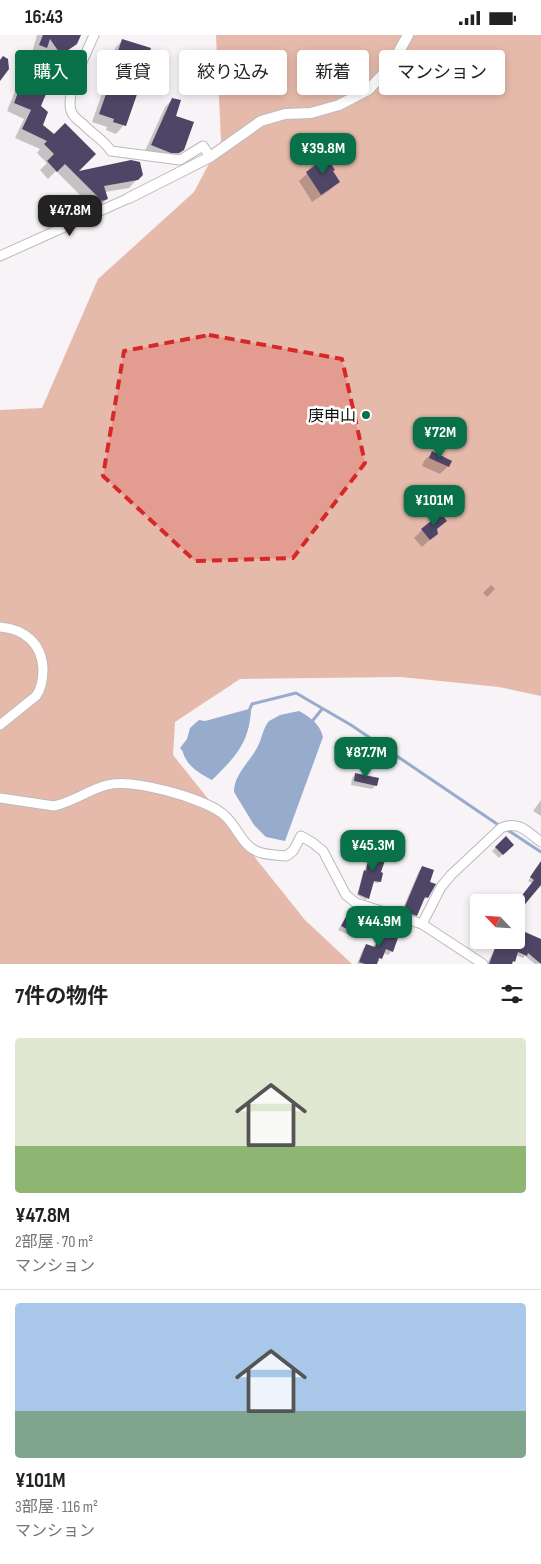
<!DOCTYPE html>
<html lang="ja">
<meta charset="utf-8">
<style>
:root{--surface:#fff;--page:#f6f6f6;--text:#222;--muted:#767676;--line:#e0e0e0;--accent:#097149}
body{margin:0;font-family:"Sofia Sans Condensed","Noto Sans JP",sans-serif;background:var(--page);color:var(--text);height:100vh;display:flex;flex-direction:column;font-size:19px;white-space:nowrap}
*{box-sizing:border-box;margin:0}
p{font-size:16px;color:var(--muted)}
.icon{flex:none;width:28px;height:28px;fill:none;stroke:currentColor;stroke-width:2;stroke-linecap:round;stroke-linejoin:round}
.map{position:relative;height:929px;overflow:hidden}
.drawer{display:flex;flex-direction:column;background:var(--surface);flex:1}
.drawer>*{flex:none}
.guide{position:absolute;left:15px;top:15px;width:511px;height:45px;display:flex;gap:10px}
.needle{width:32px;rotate:295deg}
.tools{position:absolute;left:470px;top:859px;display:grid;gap:10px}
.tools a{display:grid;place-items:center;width:55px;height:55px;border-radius:5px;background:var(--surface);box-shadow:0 2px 8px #0003;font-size:25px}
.price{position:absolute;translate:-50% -42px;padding:0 11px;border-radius:10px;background:var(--accent);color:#fff;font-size:16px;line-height:32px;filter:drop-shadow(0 1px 2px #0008)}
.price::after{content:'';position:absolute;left:50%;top:30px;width:15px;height:11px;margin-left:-8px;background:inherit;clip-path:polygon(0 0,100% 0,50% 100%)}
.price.selected{background:#222;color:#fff}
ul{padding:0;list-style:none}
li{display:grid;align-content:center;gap:10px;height:265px;padding:0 15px}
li+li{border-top:1px solid var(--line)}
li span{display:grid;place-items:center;height:155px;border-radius:5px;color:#555}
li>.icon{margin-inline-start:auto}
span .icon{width:90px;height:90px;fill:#fffc;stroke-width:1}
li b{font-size:21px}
h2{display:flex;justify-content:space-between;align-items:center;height:60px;padding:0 15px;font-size:21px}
.pill{padding:0 18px;border-radius:5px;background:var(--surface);box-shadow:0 2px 8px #0003;font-size:18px;line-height:45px}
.pill.selected{background:var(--accent);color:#fff}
.status{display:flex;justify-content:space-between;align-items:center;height:35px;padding:0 25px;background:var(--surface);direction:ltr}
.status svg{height:14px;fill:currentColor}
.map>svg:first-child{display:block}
</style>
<div class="status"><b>16:43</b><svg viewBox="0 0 49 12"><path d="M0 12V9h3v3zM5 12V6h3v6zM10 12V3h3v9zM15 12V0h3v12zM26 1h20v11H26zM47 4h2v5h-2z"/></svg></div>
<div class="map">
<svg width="541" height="929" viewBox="0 0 541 929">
<rect width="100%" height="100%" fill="#f7f3f6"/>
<polygon fill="#e6baab" points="216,0 541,0 541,661 499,652 401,642 240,644 175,687 173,720 305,885 352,929 0,929 0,375 42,373 98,244 194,157 221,106"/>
<g fill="#97abcd">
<path d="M249,674L251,675C249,709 235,722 212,745C205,742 189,732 186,724C183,720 184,717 180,713L187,704L190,693L199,685L205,686Z"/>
<path d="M299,676C310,682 320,689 323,702L285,806L266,802L254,790L234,757C234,739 250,727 258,711C262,703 263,693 269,686L280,680Z"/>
</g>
<g fill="#0003">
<polygon points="37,0 79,0 76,8 53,27 43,14 38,20 32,18"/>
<polygon points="123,5 124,90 116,99 106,95 107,92 92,87 105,50 103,49 115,13"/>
<polygon points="35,46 38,56 41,90 75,138 142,139 129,153 105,157 107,164 99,172 93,173 56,136 48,144 40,135 47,128 37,118 40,114 15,103 24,84 7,76 15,56 23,48 30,51"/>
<polygon points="173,64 174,82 183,115 174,123 144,118 165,72"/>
<polygon points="317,126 331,137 338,147 330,155 312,167 299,146 310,136 309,134"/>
<polygon points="432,418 448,431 440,439 422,431 424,426"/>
<polygon points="436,494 437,498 422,512 414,503 422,495"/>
<polygon points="491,550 495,554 487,562 483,558"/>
<polygon points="356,739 376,750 372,754 351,750 352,743"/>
<polygon points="541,765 541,781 533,776"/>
<polygon points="505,803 512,810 499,823 492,816"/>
<polygon points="374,820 380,846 378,848 372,847 366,865 357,860 363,838 366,832 369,831"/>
<polygon points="541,831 541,845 532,848 528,846 536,833"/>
<polygon points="423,832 428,847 427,862 422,866 416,880 412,884 400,880 419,836"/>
<polygon points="349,877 363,890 355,903 338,895"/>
<polygon points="382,895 392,916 388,920 383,918 381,922 373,922 380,925 376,929 357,929 363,914 367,910 373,913 379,899"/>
<polygon points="499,905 541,905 541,926 538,929 535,929 525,921 523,923 516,920 511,929 487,929"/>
</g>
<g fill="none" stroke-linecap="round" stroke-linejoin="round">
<g stroke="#97abcd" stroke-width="3">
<polyline points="248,678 252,669 296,658 351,690 500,791"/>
<polyline points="310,689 322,674"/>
<polyline points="506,794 541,817"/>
</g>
</g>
<g fill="#4f4566">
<polygon points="43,0 81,0 77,9 61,20 50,4 47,13 39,10"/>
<polygon points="122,4 151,13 148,21 150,22 126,91 113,87 114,84 99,79 112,42 110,41"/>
<polygon points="3,21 8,24 9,34 0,46 0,25"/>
<polygon points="35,45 42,48 39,55 46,59 41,71 48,77 43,90 54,99 65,88 96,119 79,136 131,125 140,127 143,140 138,145 104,151 108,164 102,166 65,129 57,137 47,126 54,119 44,109 47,106 22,94 31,75 14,68 22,47 32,51"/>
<polygon points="172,63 181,65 176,81 194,87 184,115 179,118 171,118 151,110"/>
<polygon points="325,119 335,135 333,136 340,147 321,160 306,137 319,128 316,125"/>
<polygon points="432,416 452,426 449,432 429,423"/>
<polygon points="441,478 447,486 437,494 438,499 430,505 421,494"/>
<polygon points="355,738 379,743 377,751 354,746"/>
<polygon points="506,801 514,810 503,820 495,812"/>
<polygon points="379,811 389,814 381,837 383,838 381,847 374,846 369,864 358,859 364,835 366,836 367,829 370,830 374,818 375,819"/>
<polygon points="541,826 541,850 516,880 516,868 534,845 530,842"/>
<polygon points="422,831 434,835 430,847 436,849 428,863 425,862 417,881 403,876"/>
<polygon points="349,876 364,882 362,888 364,889 359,900 341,891"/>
<polygon points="516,893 541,904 541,929 528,918 527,921 518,917 515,927 513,926 512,929 489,929 497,908 499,909 501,905 516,905"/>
<polygon points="382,894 399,900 393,917 386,914 382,924 379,923 377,929 365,929 359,927 366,909 375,912"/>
</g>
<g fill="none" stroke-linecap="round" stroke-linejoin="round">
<g stroke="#bdb9bc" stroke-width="11">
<g id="minor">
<path d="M94,0C87,17 63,61 72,78C74,82 79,86 83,89C92,99 104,105 111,116L180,125L203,111L210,122"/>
<polyline points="0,221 129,163"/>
<path d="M0,592C25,594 42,609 43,634C43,644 42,653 36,661L0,690"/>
<path d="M0,763L54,771C73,767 88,755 107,750C132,743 203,763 223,779C236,789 241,809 256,816C264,820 276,820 286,821L293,816L301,801L313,808L323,816L346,860L356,868L422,889L483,929"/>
<path d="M422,889L441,852L451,840L501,793C518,785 528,797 541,807"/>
</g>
</g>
<g stroke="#bdb9bc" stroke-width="12">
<polyline id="tertiary" points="129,163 210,122 261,86 285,79 311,78 339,70 368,55 391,31 408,0"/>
</g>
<use href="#minor" stroke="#fff" stroke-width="9"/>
<use href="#tertiary" stroke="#fff" stroke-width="10"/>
</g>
<path fill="#d62828" fill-opacity="0.2" stroke="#d62828" stroke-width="4" stroke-dasharray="10 6" stroke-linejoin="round" d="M209,300L342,324L365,428L293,523L195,526L103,441L124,316Z"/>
<circle fill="#097149" stroke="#fff" stroke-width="2" cx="366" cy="380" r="5"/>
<g text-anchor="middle" stroke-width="5" stroke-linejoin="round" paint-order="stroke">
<g font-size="16" fill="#110f11" stroke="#fff" text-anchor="end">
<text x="356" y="386">庚申山</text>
</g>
</g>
</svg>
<div class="tools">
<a><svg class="needle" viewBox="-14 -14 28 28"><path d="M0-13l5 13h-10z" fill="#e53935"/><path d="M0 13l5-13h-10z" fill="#767676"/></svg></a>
</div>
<b class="price" style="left:323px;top:140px">¥39.8M</b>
<b class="price selected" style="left:70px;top:202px">¥47.8M</b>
<b class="price" style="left:440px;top:424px">¥72M</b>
<b class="price" style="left:434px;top:492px">¥101M</b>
<b class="price" style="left:366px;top:744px">¥87.7M</b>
<b class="price" style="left:373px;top:837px">¥45.3M</b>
<b class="price" style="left:379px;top:913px">¥44.9M</b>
<div class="guide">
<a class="pill selected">購入</a>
<a class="pill">賃貸</a>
<a class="pill">絞り込み</a>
<a class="pill">新着</a>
<a class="pill">マンション</a>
</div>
</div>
<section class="drawer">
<h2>7件の物件<svg class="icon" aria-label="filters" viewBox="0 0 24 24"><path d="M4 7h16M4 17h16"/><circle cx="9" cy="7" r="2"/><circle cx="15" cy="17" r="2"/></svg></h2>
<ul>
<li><span style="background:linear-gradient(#dfe7d0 70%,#8fb573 0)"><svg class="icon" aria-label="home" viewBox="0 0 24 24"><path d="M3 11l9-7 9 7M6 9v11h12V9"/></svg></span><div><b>¥47.8M</b><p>2部屋 · 70 m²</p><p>マンション</p></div></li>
<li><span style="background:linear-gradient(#a9c7e8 70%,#7fa58c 0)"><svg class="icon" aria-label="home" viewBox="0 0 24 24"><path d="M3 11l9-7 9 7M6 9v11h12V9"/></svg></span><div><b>¥101M</b><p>3部屋 · 116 m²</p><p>マンション</p></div></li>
</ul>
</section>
